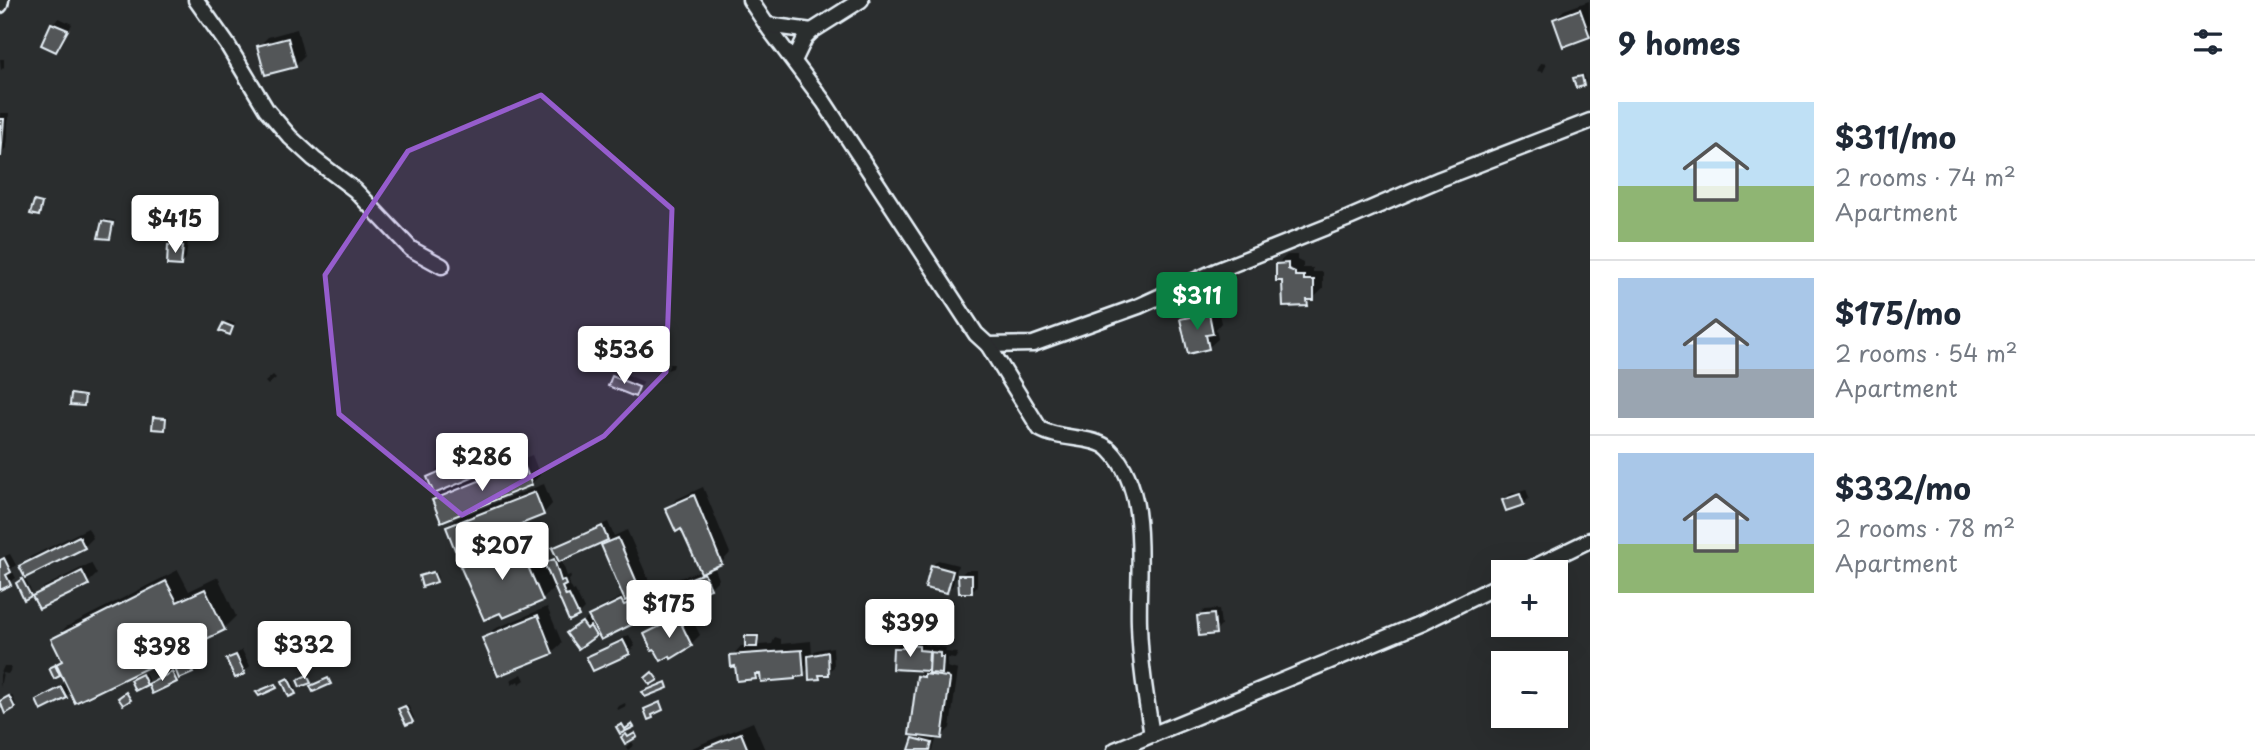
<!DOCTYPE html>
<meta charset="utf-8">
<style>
:root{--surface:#fff;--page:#f6f6f7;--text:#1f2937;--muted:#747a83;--line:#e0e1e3;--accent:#0b8043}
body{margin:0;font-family:"Playpen Sans",sans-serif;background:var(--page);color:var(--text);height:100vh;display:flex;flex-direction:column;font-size:26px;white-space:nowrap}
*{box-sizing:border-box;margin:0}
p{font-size:23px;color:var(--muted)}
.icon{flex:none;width:38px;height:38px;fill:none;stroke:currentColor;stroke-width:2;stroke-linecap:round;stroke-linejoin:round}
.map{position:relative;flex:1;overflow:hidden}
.side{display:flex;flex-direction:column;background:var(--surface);width:665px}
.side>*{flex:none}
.fabs{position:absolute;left:1491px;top:560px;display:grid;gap:14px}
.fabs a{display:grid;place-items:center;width:77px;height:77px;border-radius:0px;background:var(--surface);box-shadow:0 7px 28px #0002;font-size:35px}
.price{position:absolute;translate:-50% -60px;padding:0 16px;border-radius:7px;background:#fff;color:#222;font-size:23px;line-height:46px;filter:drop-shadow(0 2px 4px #0008)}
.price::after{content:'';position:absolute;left:50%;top:42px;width:21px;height:16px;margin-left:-10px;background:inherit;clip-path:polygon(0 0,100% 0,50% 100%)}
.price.on{background:var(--accent);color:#fff}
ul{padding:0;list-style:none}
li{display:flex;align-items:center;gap:21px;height:175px;padding:0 28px}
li+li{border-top:2px solid var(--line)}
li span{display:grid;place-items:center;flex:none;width:196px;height:140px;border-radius:0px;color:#555}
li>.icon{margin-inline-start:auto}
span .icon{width:84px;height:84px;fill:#fffc;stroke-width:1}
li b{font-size:30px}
h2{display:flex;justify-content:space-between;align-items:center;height:84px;padding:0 28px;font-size:30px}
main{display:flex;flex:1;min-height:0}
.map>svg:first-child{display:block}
</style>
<main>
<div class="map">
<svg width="1590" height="750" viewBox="0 0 1590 750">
<rect width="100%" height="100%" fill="#2a2d2e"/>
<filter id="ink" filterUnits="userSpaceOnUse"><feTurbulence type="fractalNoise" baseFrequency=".0143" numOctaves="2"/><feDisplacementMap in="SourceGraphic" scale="14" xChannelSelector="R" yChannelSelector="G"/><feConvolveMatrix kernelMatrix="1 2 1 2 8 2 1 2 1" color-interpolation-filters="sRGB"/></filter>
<g filter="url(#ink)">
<g fill="#0007">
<polygon points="1589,1 1590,34 1564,44 1555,19 1564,10"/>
<polygon points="59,18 72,24 62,45 56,50 43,44 53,24"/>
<polygon points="297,29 304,56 295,65 259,46 268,37"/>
<polygon points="0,59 4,59 4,67 1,70"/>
<polygon points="1541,63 1547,64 1543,72 1537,71"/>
<polygon points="1584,74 1586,82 1583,84 1575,78"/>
<polygon points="0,113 9,113 6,148 0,154"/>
<polygon points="106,219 115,221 110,238 104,222"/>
<polygon points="176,240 188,241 186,258 180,264 170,246"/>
<polygon points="1287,255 1297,255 1297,260 1303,263 1303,268 1313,268 1313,272 1323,272 1323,289 1307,304 1277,264"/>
<polygon points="1217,305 1221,323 1216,329 1218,339 1208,348 1182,320 1191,311"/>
<polygon points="227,321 235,324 230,333 224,324"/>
<polygon points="670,364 674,364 673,368 667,370"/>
<polygon points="619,371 644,382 635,395 613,377"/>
<polygon points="273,375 276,378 268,385 265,382"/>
<polygon points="76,393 86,394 83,404 73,395"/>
<polygon points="157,416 168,416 167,426 165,428 155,418"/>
<polygon points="518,434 524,447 518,453 490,465 478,477 532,455 540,475 531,484 434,500 446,487 429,478 438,468"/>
<polygon points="544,484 552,504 543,514 448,527 457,518"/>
<polygon points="703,487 730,553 721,563 714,566 719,579 710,588 654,608 646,615 602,638 598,632 578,646 569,633 600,608 625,595 604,545 611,537 561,559 567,576 570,575 571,578 568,581 573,591 575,590 584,609 578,615 556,586 542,600 462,566 475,554 530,530 545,565 558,555 555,549 560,543 608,522 614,536 627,530 650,583 637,594 642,602 650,598 649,596 658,586 702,570 682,527 667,508 677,499"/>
<polygon points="1526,489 1529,498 1523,504 1504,500 1510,494"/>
<polygon points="88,528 93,538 84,547 21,566 30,557"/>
<polygon points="10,554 16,565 11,569 16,578 0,588 0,558"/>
<polygon points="938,560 958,565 953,585 947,591 932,566"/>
<polygon points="91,563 97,574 88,583 35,596 44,587"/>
<polygon points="178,570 189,591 218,577 236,616 224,628 71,691 66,696 42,708 38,700 44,694 67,682 62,672 59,675 53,666 63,659 53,640 66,627"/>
<polygon points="966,570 977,570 977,586 971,592 960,576"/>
<polygon points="435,571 438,578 436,581 421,577"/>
<polygon points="25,578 32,593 30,595 20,581"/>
<polygon points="547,607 562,643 552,652 499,674 484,638 494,629"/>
<polygon points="687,609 700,635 691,644 646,634 655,625"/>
<polygon points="1219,609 1221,626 1215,632 1199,616 1204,610"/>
<polygon points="749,634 760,634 759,645 772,644 775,637 781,639 781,644 811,641 812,654 816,650 833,647 834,667 819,677 810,667 803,674 762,671 755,678 737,665 732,656 741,646 746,646 746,636"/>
<polygon points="629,635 635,646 629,652 589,658 594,652"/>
<polygon points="918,640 924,640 924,645 946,648 945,652 958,653 955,659 948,658 947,667 958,670 950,728 941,737 937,737 933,750 911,750 914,739 919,734 918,676 926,669 895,648 901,642 915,643"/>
<polygon points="242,650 250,666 244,672 228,660"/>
<polygon points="192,653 198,666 192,672 153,691 148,682 136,689 134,678 145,673 150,684 156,679 176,668 175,664 180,658"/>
<polygon points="4,666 11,666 10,671 8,674 3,673 0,687 0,675"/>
<polygon points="522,674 525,680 519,684 518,681 512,685 510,680"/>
<polygon points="291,677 297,690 295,693 286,679"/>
<polygon points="12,695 16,705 14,707 3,699"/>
<polygon points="625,703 626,706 618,710 617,707"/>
<polygon points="408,705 414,718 412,721 403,707"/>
<polygon points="753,722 765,750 687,750"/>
<polygon points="632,742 634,745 628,750 626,747"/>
</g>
<g fill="#535759" stroke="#e8f1f8" stroke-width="2">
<polygon points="1580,9 1590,37 1563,47 1553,19"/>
<polygon points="51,23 68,30 56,52 41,45"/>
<polygon points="288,38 296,67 265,75 257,46"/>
<polygon points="1582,76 1584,86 1576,88 1573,78"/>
<polygon points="0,119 4,119 1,156 0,156"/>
<polygon points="34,201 42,203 39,216 30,214"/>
<polygon points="102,221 113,223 110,239 98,238"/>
<polygon points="168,245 183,246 181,266 167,265"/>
<polygon points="1288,263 1288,269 1295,272 1295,276 1304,276 1304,280 1314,280 1314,300 1307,300 1308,306 1283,307 1282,281 1276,281 1276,264"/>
<polygon points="1209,313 1213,334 1206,335 1209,349 1188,354 1180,319"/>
<polygon points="223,323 233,327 230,335 219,331"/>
<polygon points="612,376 639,387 635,397 608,386"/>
<polygon points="71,394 85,396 84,406 70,405"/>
<polygon points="153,417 166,418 165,430 152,429"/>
<polygon points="512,438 519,454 489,467 482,451"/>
<polygon points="477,455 484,473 434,494 427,477"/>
<polygon points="523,463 532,485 441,522 432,500"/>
<polygon points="535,492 544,515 455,550 446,527"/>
<polygon points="1520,494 1524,505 1506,511 1502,500"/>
<polygon points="694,495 722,564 701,573 681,529 676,532 665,508"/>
<polygon points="602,526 608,540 559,562 552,548"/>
<polygon points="79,536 85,548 25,578 19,566"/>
<polygon points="618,538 642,594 625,601 601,545"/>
<polygon points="517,541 543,601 503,618 500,613 484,620 460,566"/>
<polygon points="4,558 11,572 6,575 11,585 0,590 0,560"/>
<polygon points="554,559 561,581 564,580 566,585 562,587 566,596 569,595 579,616 569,621 544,563"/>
<polygon points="931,565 953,571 947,593 925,588"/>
<polygon points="82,571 89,585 39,609 32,596"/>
<polygon points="433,572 437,582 422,587 419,576"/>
<polygon points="704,573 711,589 653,611 647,595"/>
<polygon points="958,575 972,575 972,593 959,593"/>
<polygon points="22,579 31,596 24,600 16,583"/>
<polygon points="166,581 177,602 205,589 225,630 75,703 56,664 62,661 51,639"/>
<polygon points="621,600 624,605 629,603 632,610 641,605 647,617 601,640 588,616"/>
<polygon points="1214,614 1216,634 1199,636 1197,616"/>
<polygon points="538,615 553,654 498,676 482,638"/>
<polygon points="678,617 692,646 671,659 670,656 661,661 655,650 652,651 644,634"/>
<polygon points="582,622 587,629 590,626 596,636 578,649 566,633"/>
<polygon points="745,636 758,636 757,647 745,647"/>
<polygon points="623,640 630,654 593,671 586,657"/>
<polygon points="910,645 919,646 919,650 929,651 928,671 892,669 893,648 910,648"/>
<polygon points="802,650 804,676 795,677 795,679 761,682 760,674 755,674 756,679 737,681 735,666 731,667 730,655"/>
<polygon points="828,652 829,675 819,675 820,679 809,680 808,656"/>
<polygon points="930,652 940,653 940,657 943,657 942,674 929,673"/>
<polygon points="236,655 245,674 235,678 226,659"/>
<polygon points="186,658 193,673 179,679 173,663"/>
<polygon points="55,665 60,676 54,679 49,668"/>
<polygon points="172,672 177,682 152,694 148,684"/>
<polygon points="652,672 658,680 650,685 645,678"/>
<polygon points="142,674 147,685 135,691 130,680"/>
<polygon points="924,674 947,677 950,679 942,739 909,735 917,676 924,677"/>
<polygon points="307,675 311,683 300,687 297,680"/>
<polygon points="288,678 296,694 289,697 282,681"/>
<polygon points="328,678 331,684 313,692 310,686"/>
<polygon points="666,682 668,688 645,697 642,692"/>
<polygon points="275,684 277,688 259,696 256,692"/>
<polygon points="61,687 67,698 41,711 36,700"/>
<polygon points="126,692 131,700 123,705 118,698"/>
<polygon points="9,696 15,708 5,714 0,701"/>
<polygon points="660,702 663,710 652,715 653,718 648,720 644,709"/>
<polygon points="405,706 413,722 406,725 398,709"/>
<polygon points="622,724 625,729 632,724 634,727 620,734 616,727"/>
<polygon points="635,733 637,737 625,744 621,737 626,734 628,737"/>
<polygon points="741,733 748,750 700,750"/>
<polygon points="913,738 932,743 930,750 909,750"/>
</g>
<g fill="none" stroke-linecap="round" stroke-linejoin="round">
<g stroke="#e8f1f8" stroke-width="19">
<g id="street">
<polyline points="196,0 227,44 266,109 290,137 314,159 355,190 411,249 442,266"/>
<polyline points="750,0 770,30 824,102 976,334 988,345 1033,344 1139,306 1216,271 1349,218 1440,179 1590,121"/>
<polyline points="0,5 1,0"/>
<polyline points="767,25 812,31"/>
<polyline points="794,61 805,38 812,31 861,0"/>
<path d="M988,345L1040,429C1061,441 1095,435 1110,450C1151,491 1137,572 1139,624C1140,662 1146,699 1152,735"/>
<polyline points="1524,572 1590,540"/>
<polyline points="1115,750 1422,623 1503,583"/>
</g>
</g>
<use href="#street" stroke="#2a2d2e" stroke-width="14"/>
</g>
</g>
<path fill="#965dcd" fill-opacity="0.2" stroke="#965dcd" stroke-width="5" stroke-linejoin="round" d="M541,95L672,209L666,372L604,436L462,515L339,414L325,275L408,151Z"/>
</svg>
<div class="fabs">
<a>+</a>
<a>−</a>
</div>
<b class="price" style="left:175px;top:255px">$415</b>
<b class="price on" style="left:1197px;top:332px">$311</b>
<b class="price" style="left:624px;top:386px">$536</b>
<b class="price" style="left:482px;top:493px">$286</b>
<b class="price" style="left:502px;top:582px">$207</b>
<b class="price" style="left:669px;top:640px">$175</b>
<b class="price" style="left:910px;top:659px">$399</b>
<b class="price" style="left:304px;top:681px">$332</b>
<b class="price" style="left:162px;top:683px">$398</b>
</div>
<section class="side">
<h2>9 homes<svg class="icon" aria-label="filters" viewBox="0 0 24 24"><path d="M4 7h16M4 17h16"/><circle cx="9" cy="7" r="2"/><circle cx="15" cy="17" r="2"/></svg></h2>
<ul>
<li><span style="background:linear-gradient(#bfe0f5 60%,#8fb573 0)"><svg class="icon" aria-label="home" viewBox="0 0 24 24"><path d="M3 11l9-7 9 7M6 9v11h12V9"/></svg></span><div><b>$311/mo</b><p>2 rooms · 74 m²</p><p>Apartment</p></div></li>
<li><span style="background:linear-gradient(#a9c7e8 65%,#9aa5b1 0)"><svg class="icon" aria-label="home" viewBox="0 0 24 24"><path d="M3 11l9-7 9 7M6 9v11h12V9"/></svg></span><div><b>$175/mo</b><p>2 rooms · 54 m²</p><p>Apartment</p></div></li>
<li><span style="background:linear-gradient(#a9c7e8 65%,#8fb573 0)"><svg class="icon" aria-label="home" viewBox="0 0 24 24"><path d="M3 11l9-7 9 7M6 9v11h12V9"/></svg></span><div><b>$332/mo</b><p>2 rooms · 78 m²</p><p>Apartment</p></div></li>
</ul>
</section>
</main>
